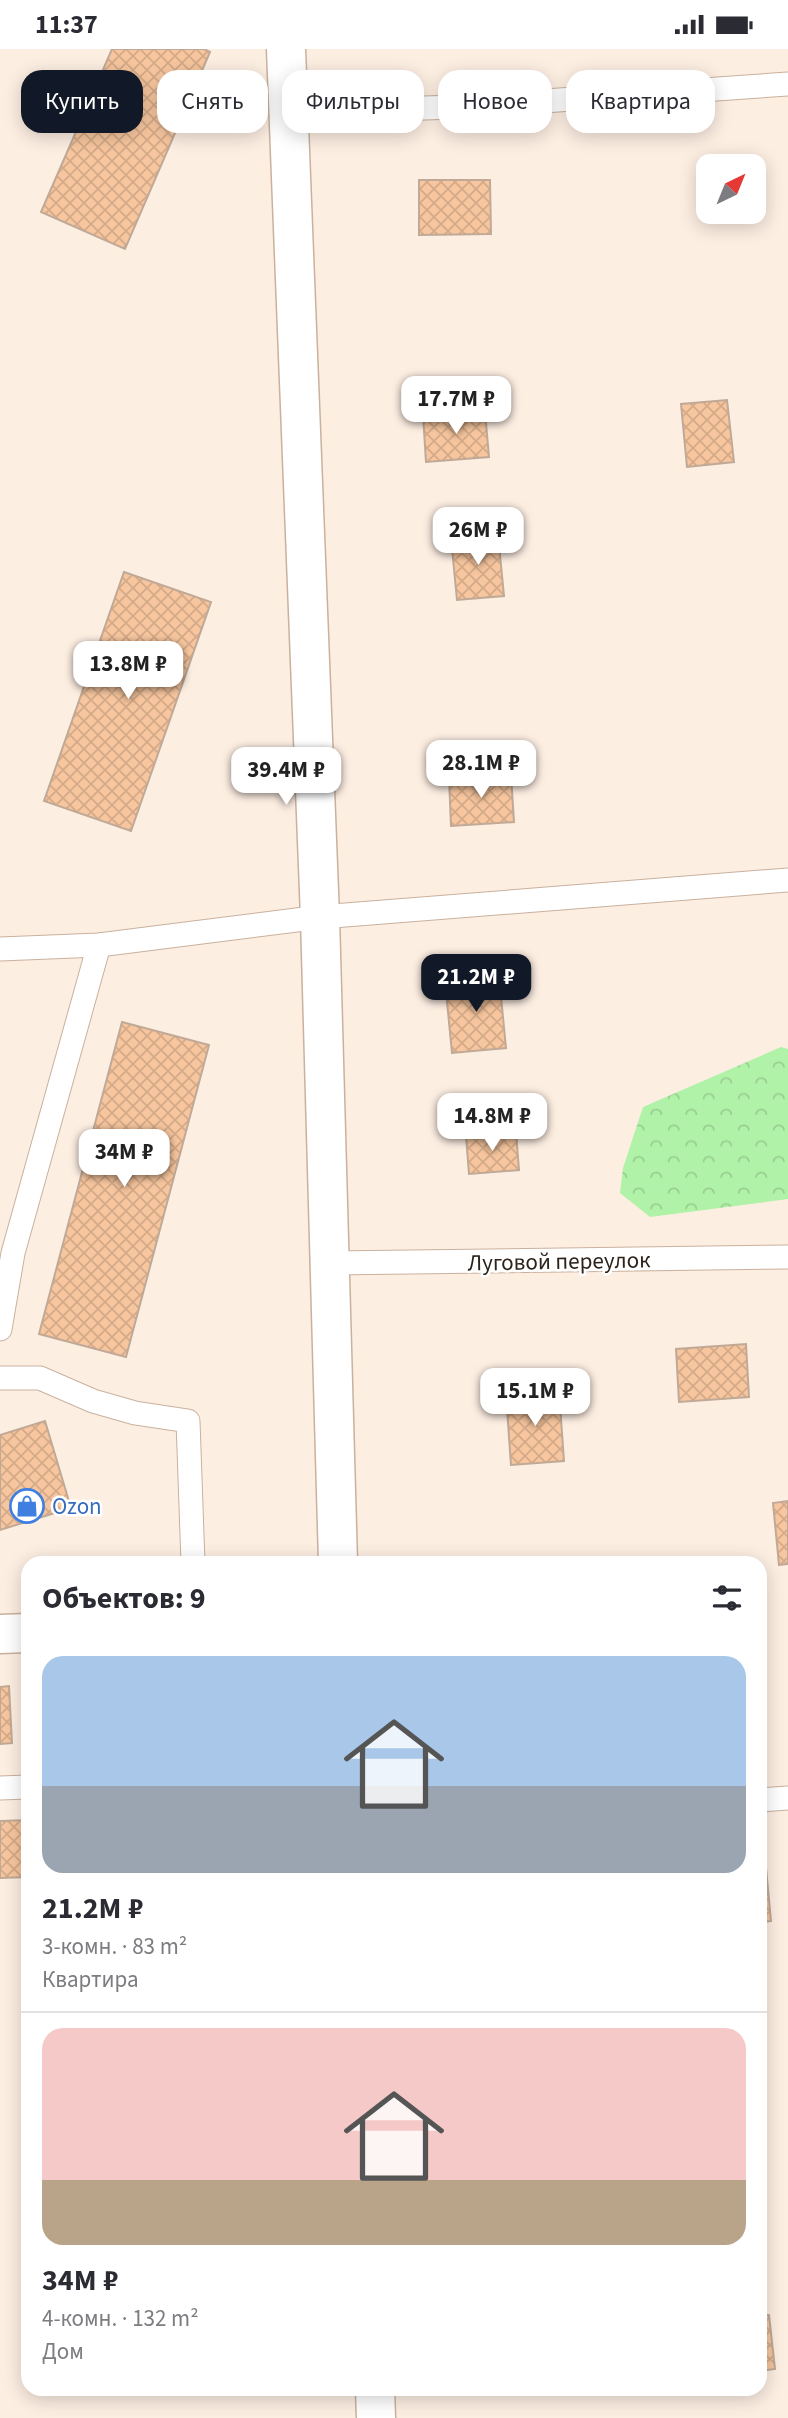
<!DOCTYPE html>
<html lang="ru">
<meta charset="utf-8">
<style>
:root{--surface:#fff;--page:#f7f7f7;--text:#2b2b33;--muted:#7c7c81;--line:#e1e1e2;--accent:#111827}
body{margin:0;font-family:"Source Sans 3",sans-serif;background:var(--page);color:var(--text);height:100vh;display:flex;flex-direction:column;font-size:26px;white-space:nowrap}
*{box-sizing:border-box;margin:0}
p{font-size:23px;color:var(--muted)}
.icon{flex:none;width:38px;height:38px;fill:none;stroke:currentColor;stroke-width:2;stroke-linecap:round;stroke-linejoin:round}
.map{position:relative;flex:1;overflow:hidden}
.drawer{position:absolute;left:21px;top:1507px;width:746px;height:840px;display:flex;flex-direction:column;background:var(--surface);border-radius:21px;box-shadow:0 4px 18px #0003}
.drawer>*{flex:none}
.top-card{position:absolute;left:21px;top:21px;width:747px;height:63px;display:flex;gap:14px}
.needle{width:46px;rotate:43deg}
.tools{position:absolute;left:696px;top:105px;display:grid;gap:14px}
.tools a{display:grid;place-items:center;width:70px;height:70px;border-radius:14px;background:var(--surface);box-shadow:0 4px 18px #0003;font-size:35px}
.price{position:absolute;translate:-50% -60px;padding:0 16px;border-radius:14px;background:#fff;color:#222;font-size:23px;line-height:46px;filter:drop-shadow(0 2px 4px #0008)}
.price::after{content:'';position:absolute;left:50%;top:42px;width:21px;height:16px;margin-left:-10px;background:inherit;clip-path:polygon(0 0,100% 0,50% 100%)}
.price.on{background:var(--accent);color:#fff}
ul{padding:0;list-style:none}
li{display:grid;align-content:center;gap:14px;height:371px;padding:0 21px}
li+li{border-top:2px solid var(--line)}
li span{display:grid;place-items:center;height:217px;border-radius:21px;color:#555}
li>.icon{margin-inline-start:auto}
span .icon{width:126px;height:126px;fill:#fffc;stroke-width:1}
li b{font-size:30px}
h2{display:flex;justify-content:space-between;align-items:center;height:84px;padding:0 21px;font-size:30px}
.pill{padding:0 24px;border-radius:21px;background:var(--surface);box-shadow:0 4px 18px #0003;font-size:24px;line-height:63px}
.pill.on{background:var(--accent);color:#fff}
.status{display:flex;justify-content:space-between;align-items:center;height:49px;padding:0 35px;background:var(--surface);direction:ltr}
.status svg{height:19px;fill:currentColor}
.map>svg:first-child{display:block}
</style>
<div class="status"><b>11:37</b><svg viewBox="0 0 49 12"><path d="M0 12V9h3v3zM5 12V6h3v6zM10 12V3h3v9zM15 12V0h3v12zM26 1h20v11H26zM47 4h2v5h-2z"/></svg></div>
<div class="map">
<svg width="788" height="2369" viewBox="0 0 788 2369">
<defs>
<pattern id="forest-crowns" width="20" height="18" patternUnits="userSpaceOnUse" patternTransform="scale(1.75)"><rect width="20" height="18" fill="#b0f2a8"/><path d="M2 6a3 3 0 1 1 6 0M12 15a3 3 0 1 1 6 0" fill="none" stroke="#98cf90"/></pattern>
<pattern id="building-cross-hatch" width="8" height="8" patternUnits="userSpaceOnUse" patternTransform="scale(1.75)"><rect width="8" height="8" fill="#f7c69e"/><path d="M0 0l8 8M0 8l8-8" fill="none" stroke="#d4aa88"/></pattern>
</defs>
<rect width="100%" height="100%" fill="#fdeee2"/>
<polygon fill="url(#forest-crowns)" points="781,998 788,1000 788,1150 650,1168 620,1144 623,1119 643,1058"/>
<g fill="url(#building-cross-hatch)" stroke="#c0a996" stroke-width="2">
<polygon points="112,0 204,0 210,3 125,200 41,163"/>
<polygon points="419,131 490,131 491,185 419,186"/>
<polygon points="727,351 734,413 687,418 681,355"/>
<polygon points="485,362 489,408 426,413 423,366"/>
<polygon points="498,485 504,547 457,551 451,489"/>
<polygon points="124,523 211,553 131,782 44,752"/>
<polygon points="511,726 514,773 451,777 449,729"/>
<polygon points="499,927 506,999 452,1004 445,932"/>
<polygon points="122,973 209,996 126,1308 39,1285"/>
<polygon points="516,1083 519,1121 469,1125 466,1087"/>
<polygon points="746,1295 749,1348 679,1353 676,1300"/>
<polygon points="559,1342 564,1412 511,1416 506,1346"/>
<polygon points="45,1372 71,1459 0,1481 0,1386"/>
<polygon points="788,1452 788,1515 779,1516 773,1454"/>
<polygon points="9,1637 12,1694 0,1695 0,1638"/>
<polygon points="28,1771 28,1828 0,1829 0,1772"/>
<polygon points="760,1808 765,1808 771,1872 760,1873"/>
<polygon points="769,2266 775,2320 760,2322 760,2267"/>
</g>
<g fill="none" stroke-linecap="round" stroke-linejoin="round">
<g stroke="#c9b19e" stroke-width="25">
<g id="service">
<polyline points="288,63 458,58 788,35"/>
<polyline points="0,900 99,896 320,868 788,831"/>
<polyline points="330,1214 788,1208"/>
<polyline points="0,1280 13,1204 99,896"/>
<polyline points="0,1329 40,1329 93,1352 135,1364 188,1372 193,1514"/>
<polyline points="0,1739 28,1738"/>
<polyline points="760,1751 788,1749"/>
</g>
</g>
<g stroke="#c9b19e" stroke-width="41">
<polyline id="minor" points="0,1585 28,1584"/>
</g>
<g stroke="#c9b19e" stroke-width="41">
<g id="tertiary">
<polyline points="286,0 320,868 338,1514"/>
<polyline points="375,2340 376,2369"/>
</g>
</g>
<use href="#service" stroke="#fff" stroke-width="23"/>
<use href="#minor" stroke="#fff" stroke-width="38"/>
<use href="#tertiary" stroke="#fff" stroke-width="38"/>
</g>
<defs>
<g id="shop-ring" transform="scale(1.75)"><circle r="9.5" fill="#fff" stroke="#3f7fe0" stroke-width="1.5"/><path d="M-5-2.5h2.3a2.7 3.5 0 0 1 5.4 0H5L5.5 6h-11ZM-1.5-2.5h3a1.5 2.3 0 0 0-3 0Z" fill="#3f7fe0"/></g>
</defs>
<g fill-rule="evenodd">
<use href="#shop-ring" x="27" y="1457"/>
</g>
<g text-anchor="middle" stroke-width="5" stroke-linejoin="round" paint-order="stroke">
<g font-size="23" fill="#2c231b" stroke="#fff">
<text transform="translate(559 1212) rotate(-1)" y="8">Луговой переулок</text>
</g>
<g font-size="23" fill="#366cbe" stroke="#fff" text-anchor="start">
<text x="52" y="1465">Ozon</text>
</g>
</g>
</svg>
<div class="tools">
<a><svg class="needle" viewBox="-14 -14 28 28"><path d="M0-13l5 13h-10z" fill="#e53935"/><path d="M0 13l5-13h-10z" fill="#7c7c81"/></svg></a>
</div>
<b class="price" style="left:456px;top:387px">17.7M ₽</b>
<b class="price" style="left:478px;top:518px">26M ₽</b>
<b class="price" style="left:128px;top:652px">13.8M ₽</b>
<b class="price" style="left:481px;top:751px">28.1M ₽</b>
<b class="price" style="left:286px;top:758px">39.4M ₽</b>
<b class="price on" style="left:476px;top:965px">21.2M ₽</b>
<b class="price" style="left:492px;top:1104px">14.8M ₽</b>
<b class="price" style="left:124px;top:1140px">34M ₽</b>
<b class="price" style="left:535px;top:1379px">15.1M ₽</b>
<div class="top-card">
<a class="pill on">Купить</a>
<a class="pill">Снять</a>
<a class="pill">Фильтры</a>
<a class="pill">Новое</a>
<a class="pill">Квартира</a>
</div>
<section class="drawer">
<h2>Объектов: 9<svg class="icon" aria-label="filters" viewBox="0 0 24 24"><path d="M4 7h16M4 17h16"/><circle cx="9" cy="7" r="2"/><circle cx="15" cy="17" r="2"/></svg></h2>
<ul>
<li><span style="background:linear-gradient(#a9c7e8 60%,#9aa5b1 0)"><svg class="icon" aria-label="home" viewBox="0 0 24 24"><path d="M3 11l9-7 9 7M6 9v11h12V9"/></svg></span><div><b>21.2M ₽</b><p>3-комн. · 83 m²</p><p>Квартира</p></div></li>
<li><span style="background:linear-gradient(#f6c9c9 70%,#b9a48a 0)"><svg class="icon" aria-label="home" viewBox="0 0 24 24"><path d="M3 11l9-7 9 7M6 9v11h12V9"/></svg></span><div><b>34M ₽</b><p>4-комн. · 132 m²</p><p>Дом</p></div></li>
</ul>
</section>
</div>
